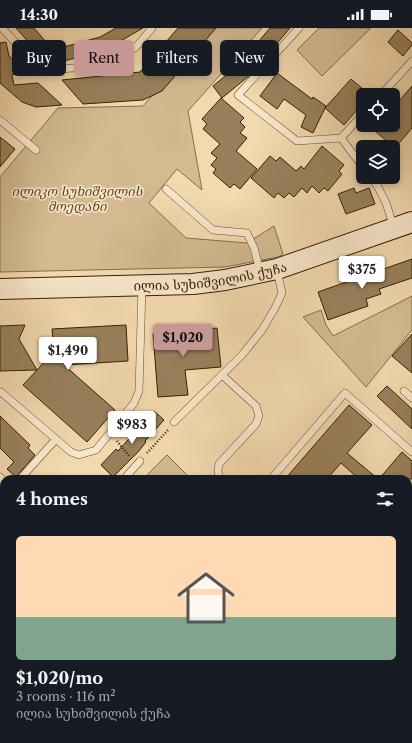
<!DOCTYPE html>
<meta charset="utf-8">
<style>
:root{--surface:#171b24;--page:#20242c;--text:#f1f3f6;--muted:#9ea1a6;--accent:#c59692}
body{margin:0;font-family:"Libre Caslon Text","Noto Serif Georgian",serif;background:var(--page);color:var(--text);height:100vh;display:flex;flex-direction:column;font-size:15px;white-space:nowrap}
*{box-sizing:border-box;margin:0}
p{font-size:13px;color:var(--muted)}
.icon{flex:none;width:22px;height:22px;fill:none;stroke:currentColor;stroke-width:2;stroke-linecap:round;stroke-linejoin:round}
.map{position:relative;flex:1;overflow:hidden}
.drawer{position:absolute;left:0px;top:447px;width:412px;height:268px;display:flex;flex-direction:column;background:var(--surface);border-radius:12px 12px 0 0;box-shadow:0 2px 6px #0003}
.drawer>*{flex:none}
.top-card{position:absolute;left:12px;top:12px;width:388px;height:36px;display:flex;gap:8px}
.fabs{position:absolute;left:356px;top:60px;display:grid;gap:8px}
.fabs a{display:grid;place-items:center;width:44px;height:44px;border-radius:6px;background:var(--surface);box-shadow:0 2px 6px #0003;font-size:20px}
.price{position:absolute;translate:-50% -34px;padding:0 9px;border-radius:4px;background:#fff;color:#222;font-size:13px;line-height:26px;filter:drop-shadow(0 1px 2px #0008)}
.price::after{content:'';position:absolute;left:50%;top:24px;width:12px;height:9px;margin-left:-6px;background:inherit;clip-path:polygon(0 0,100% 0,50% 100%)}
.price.selected{background:var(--accent);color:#111}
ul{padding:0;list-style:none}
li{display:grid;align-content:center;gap:8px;height:212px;padding:0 16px}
li span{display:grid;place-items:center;height:124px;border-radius:6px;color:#555}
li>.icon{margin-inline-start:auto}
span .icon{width:72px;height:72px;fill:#fffc;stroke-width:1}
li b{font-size:17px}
h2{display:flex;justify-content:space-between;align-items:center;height:48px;padding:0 16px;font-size:17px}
.pill{padding:0 14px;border-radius:6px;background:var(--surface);box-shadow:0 2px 6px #0003;font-size:14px;line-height:36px}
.pill.selected{background:var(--accent);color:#111}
.status{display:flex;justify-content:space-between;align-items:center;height:28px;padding:0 20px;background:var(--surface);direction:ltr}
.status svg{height:11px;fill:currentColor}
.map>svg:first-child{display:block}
</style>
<div class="status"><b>14:30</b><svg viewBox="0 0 49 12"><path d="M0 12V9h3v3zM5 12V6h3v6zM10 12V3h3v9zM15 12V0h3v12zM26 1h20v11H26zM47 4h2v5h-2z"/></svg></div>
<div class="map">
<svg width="412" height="715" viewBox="0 0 412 715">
<rect width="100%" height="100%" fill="#f3d9ae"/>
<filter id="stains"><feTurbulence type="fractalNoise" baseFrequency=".005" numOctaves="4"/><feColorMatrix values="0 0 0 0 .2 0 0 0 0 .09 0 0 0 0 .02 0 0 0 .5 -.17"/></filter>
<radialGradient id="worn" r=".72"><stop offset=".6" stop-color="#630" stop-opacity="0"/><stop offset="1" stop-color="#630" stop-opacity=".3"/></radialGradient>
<g fill="#d3ba91" stroke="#846d4a">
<polygon points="212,0 262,0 188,83 202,162 177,141 149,175 186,210 247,215 274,198 283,226 278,229 225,239 0,244 0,149 58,80 143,78"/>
<polygon points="319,0 371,0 322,48 297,22"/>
<polygon points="412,268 412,302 366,359 303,289 321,282 326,297 333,308"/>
<polygon points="167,427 188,448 185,451 143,451"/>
<polygon points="412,491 412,514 408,518 408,495"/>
<polygon points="412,656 412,715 294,715 289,711 408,711 408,661"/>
</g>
<g fill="#98805b" stroke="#362002">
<polygon points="16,0 34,0 53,22 100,9 116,0 143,0 105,22 49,37"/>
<polygon points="178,0 216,0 162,63 143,72 83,76 62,52 140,44"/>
<polygon points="270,0 290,0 250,47 222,70 213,58 257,22 254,19"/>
<polygon points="398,2 412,15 412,17 403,28 388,14"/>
<polygon points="6,14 9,28 25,43 12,47 14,57 38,55 62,77 36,79 22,74 0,55 0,15"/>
<polygon points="277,45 312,71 313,69 326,78 313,105 301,99 306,87 284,71 277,81 260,68"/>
<polygon points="351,51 363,61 363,75 344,97 325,80"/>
<polygon points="412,58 412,100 395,120 368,97 393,97 393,80"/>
<polygon points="221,70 244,90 240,94 245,99 240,105 247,110 236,123 257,141 240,161 234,156 230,160 213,145 216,141 211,137 217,130 211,125 220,116 203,101 207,96 202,91"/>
<polygon points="0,109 15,121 0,139"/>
<polygon points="322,118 344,137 339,143 342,146 328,163 324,160 319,165 312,158 307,165 302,160 294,169 289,165 284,170 278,165 274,170 251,150 270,128 276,133 280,129 296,143 301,138 304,141"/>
<polygon points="354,160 356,165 369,160 375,176 346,186 338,166"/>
<polygon points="412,231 412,250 379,261 381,266 366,271 368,278 328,292 318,264"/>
<polygon points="25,297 19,311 37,342 58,318 53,313 52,301 126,297 128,333 64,337 115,382 87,414 23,357 37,342 0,343 0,298"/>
<polygon points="217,300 221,339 185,342 188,367 158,369 153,306"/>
<polygon points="412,306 412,345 392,328"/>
<polygon points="387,358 412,381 412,401 377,368"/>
<polygon points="349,377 372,397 347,425 378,451 359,451 341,435 327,451 285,451"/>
<polygon points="154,383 164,392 145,413 146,414 138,424 113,449 101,437 116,421 118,423"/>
<polygon points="0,388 30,417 28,420 35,427 16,449 7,441 14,434 0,420"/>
<polygon points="402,424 412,433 412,451 379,451"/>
</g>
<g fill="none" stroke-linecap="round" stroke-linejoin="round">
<g stroke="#654e2d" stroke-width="8">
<g id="lane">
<polyline points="2,0 41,42 107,38 136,19 152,0"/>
<polyline points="299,0 238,67 297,113 341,110 363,86"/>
<polyline points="381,67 412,33"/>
<polyline points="0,92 36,122"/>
<polyline points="341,110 363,139"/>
<polyline points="371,149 378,159 386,175 394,200"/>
<polyline points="166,161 213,202 247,205 254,220 260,243"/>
<polyline points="404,363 412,370"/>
<polyline points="1,364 71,424 79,427 96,422 134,375 139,363 142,259"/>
<polyline points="174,394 242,327 262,302 275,280 282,265 277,243"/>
<polyline points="0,449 4,453"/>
<polyline points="20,451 56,411"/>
<polyline points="124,451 140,433"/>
<path d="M221,451C217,446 218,442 219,436L256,396L259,388L256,378L222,347"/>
<polyline points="271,451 345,365 412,424"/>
<polyline points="0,477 4,472"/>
<polyline points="408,484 412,479"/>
<polyline points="0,555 4,559"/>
<polyline points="408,569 412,565"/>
<polyline points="266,711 271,715"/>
<polyline points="41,715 44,711"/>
<polyline points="115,715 118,711"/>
<polyline points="182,715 186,711"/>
</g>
</g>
<g stroke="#362002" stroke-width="22">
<g id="secondary">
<path id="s1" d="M0,261L193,256L225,252L277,241L412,194"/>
</g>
</g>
<g stroke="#362002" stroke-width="2.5" stroke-dasharray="1 2" stroke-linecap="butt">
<polyline points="117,413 130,429"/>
<polyline points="147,425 168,402"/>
</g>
<use href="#lane" stroke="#f7e6ca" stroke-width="7"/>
<use href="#secondary" stroke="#f7e6ca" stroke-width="20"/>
</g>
<g text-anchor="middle" stroke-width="3" stroke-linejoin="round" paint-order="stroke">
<g font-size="13" font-style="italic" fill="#5d4626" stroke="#f7e6ca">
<text x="77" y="168">ილიკო სუხიშვილის<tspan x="77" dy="15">მოედანი</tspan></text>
</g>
<g font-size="13" fill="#362002" stroke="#f7e6ca">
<text dy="5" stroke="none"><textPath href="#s1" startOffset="211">ილია სუხიშვილის ქუჩა</textPath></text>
</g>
</g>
<rect width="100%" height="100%" filter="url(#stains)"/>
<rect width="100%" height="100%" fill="url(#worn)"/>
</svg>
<div class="fabs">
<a><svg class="icon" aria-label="locate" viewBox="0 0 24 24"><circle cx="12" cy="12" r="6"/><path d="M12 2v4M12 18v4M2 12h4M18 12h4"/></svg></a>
<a><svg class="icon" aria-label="layers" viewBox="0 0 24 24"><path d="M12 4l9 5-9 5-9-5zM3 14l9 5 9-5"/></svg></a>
</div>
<b class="price" style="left:362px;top:262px">$375</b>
<b class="price selected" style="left:183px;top:330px">$1,020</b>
<b class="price" style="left:68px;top:343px">$1,490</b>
<b class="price" style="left:132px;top:417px">$983</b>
<div class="top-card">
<a class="pill">Buy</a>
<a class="pill selected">Rent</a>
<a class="pill">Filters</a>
<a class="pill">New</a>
</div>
<section class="drawer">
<h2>4 homes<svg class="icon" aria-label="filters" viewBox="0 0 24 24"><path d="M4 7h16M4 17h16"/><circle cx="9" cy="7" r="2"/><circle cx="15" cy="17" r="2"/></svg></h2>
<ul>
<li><span style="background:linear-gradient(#ffd9b3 65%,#7fa58c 0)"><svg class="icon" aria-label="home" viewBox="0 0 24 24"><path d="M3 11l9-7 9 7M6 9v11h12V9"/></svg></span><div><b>$1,020/mo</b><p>3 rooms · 116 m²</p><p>ილია სუხიშვილის ქუჩა</p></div></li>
</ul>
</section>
</div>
